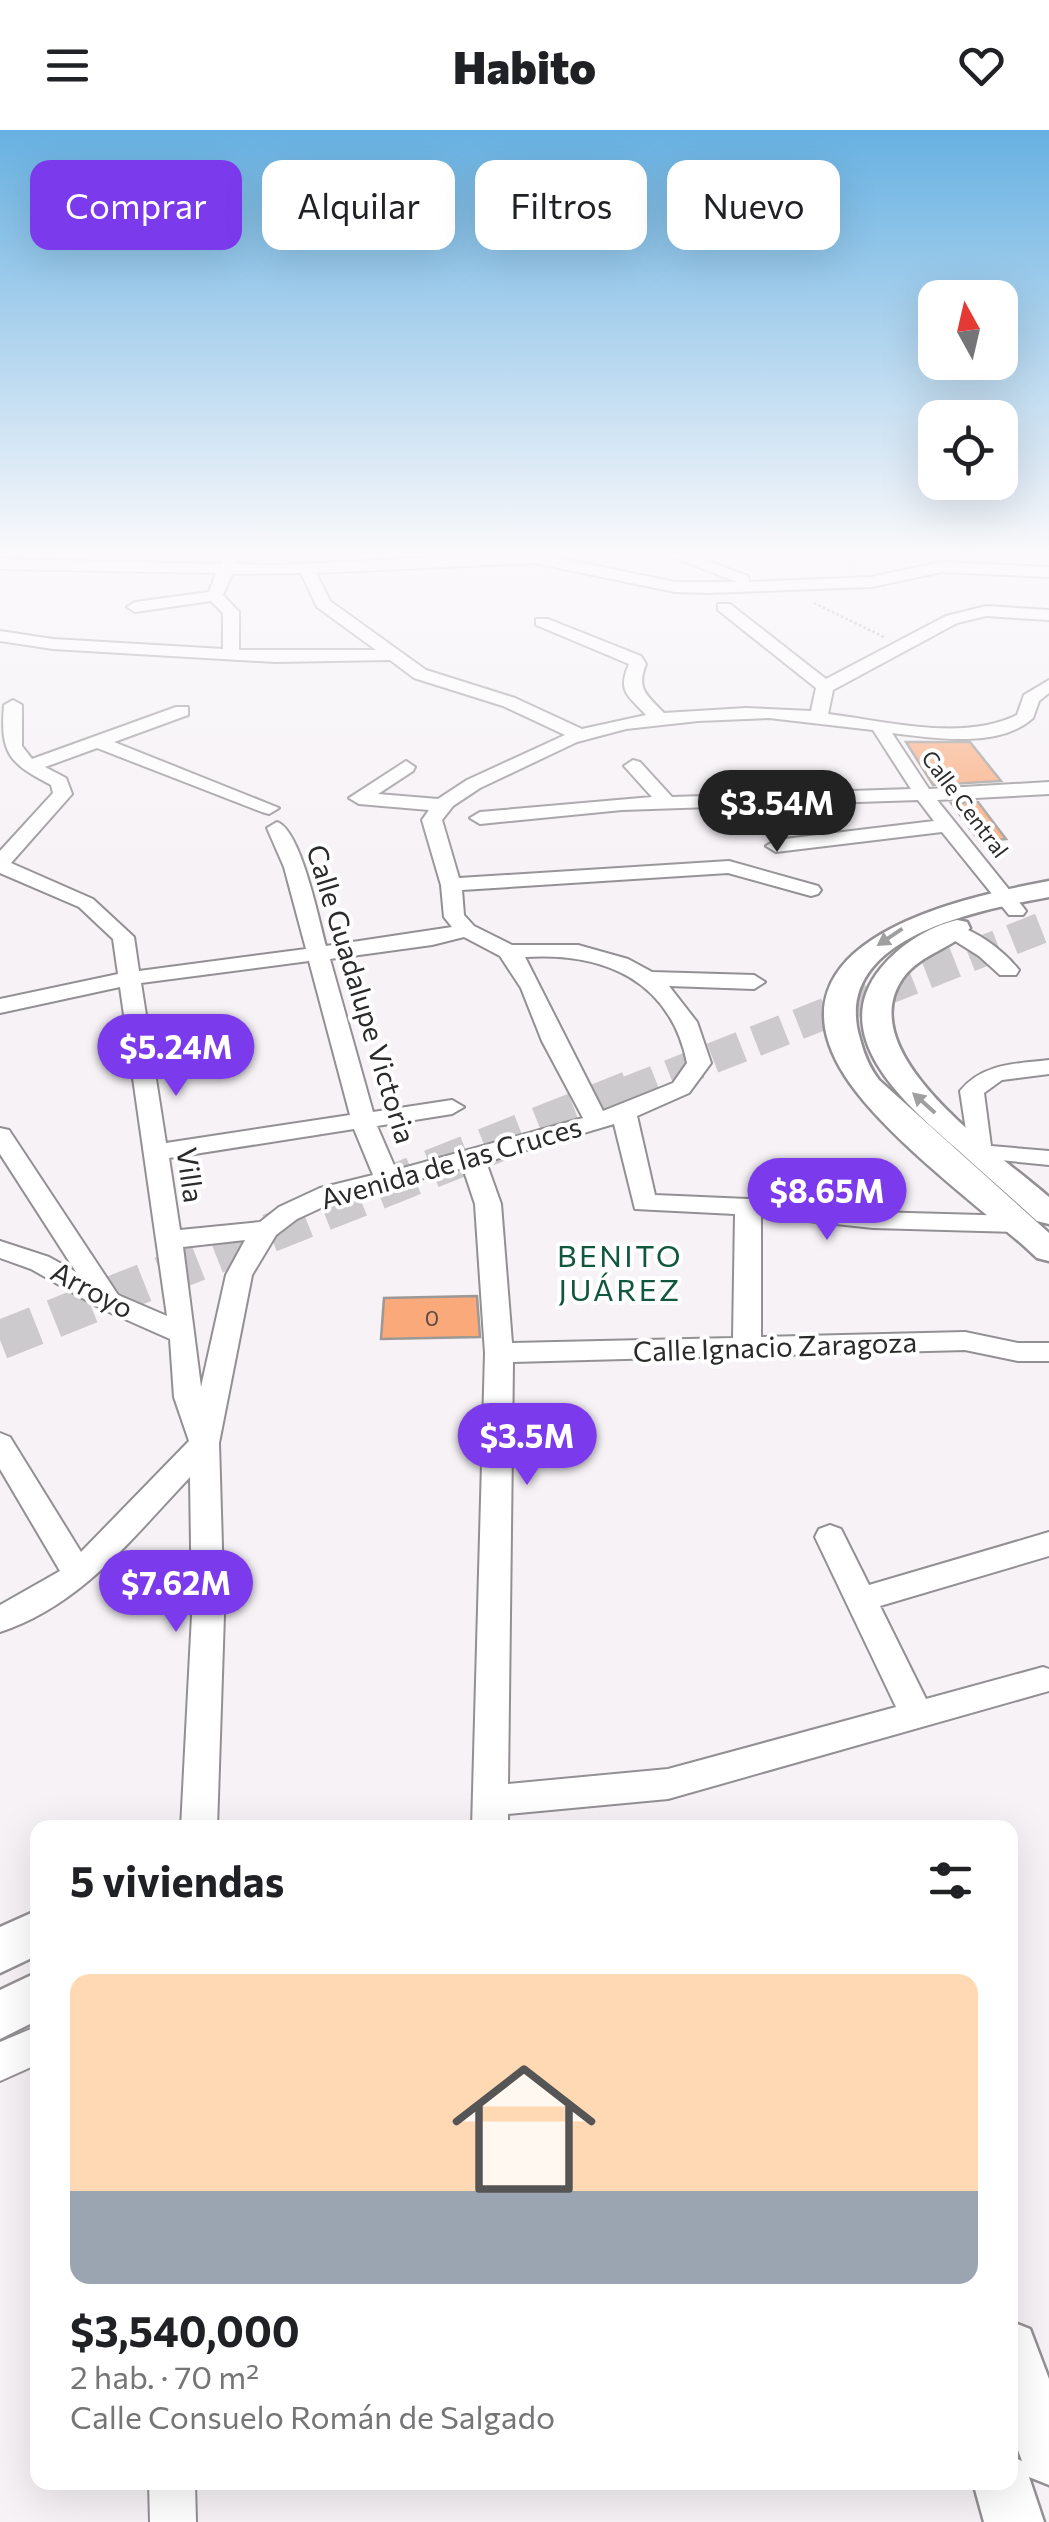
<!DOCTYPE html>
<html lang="es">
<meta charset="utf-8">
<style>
:root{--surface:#fff;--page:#f6f6f6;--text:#202124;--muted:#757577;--line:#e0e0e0;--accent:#7c3aed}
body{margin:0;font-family:Commissioner,sans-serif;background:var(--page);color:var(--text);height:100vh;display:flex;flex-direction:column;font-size:38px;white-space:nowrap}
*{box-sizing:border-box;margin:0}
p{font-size:32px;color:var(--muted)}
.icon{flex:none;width:55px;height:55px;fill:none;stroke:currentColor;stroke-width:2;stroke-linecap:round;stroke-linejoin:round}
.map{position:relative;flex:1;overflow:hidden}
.sheet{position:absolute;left:30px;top:1690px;width:988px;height:670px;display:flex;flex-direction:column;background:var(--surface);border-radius:20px;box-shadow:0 10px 40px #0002}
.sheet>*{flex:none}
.hud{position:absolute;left:30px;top:30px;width:990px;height:90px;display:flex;gap:20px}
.needle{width:65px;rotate:352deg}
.buttons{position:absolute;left:918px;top:150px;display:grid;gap:20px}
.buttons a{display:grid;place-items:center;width:100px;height:100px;border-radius:20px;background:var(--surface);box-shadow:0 10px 40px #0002;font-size:50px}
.price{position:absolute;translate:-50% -85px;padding:0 22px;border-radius:35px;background:var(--accent);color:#fff;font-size:32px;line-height:65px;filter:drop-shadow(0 2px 5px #0008)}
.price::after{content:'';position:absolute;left:50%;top:60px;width:30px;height:22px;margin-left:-15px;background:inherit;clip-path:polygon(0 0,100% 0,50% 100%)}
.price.current{background:#222;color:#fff}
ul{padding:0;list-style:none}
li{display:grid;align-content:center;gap:20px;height:530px;padding:0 40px}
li+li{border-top:2px solid var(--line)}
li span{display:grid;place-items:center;height:310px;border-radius:20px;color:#555}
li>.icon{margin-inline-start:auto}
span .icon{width:180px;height:180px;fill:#fffc;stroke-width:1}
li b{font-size:42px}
h2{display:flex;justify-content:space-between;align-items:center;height:120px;padding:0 40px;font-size:42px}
.chip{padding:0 35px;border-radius:20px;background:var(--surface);box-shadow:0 10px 40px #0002;font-size:35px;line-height:90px}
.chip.current{background:var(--accent);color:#fff}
header{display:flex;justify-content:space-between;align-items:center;height:130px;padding:0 40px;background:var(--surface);font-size:45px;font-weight:800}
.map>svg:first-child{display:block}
</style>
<header><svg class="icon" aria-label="menu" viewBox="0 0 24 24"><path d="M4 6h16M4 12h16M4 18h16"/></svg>Habito<svg class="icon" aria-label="heart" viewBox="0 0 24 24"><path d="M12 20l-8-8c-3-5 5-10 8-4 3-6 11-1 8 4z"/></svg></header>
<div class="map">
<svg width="1049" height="2392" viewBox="0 0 1049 2392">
<rect width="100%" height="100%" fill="#f6f2f6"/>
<g fill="#faa97a" stroke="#9c9895" stroke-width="2.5">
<polygon points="906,612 970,612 1001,651 933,655"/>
<polygon points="978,672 1006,709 980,712 951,673"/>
<polygon points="477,1166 480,1207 381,1209 384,1168"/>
</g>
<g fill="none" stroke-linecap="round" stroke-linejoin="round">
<polyline stroke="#cdcacd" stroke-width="31" stroke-dasharray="31 15" stroke-linecap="butt" points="627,962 1049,795"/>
<polyline stroke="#cdcacd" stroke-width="39" stroke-dasharray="39 19" stroke-linecap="butt" points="0,1210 633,959"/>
<g stroke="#939094" stroke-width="4">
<g id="minor">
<path d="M224,423H239L235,434L277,435L534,423L675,452H737L662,423H685L748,446L749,452L871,447L942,432L1049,437V447L942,442L871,457L707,463L675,462L534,433L316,443L330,471L426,540L515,568L582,599L646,585C628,565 617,562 629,534L536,495V489H548L641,526L646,534C636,559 646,564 664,583L746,578L811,581L816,558L718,480V474H730L826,549L946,486L986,476L1049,480V490L986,486L957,493L833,560L828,584C886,591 962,612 1017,585L1024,565L1049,550V563L1039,571L1033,588C999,619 934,608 892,603L929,659L1049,652V664L937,670L1023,777L1026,781L1023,785H1009L942,702L776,722L766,716L776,710L934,691L918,670L622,680L480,694L470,688L480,682L652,667L624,636L633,630L640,632L672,667L911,659L873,600L769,588L698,591L626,599L577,612L480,658L453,676L442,690L459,748L729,731L818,756L821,760L818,764L811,766L728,743L462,760L464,785L474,796L512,815H578L628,829L652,842L754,845L765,852L754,859L669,856L697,892L711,933L689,963L637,986L655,1065L748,1069L873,1082L1017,1086L1030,1094L1017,1102L873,1098L761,1086V1207L965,1202L1018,1213H1049V1231H1018L965,1220L513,1232L508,1654L668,1639L896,1577L815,1407L819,1399L830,1395L841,1399L869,1455L1049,1402V1426L880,1476L926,1569L1043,1537L1049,1539V1561L668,1669L508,1684V1698H472L485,1223L475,1074L463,1038L338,1070L297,1089L276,1105L252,1145L219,1313L224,1485L217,1698H181L192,1485L190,1347C133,1407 82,1475 0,1502V1475L60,1441L0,1339V1303L10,1307L81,1422L189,1311L174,1267L170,1209L100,1178L31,1139L0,1128V1111L49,1127L76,1142L0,1024V998L9,1000L118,1165L167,1186L120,857L0,883V869L118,844L113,809L79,777L0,743V721L53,663L51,655C9,633 0,624 4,575L13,570L22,575V616L32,629L176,577H188V585L114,612L279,678L269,684L262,682L97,618L45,637L66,648L72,664L11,733L93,769L134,807L139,841L306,819L284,737L267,698L277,692C301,700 319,791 326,816L452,797L444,787L441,755L422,690L429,680L359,674L349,668L406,631L415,637L413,641L378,664L438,669L467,650L565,605L503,576L414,548L390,530L275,532L53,519L0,511V501L53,509L223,519V483L211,471L135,482L127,477L135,472L209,462L216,443L0,439V429L220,434ZM301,443L317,477L376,520H239V482L223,465L232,444ZM464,807L500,826L521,858L542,911L583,988L396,1040L377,996L452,984L464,977L452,970L373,982L330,829L432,815ZM525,827C604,822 670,850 687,933L673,953L603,981ZM309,831L350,985L166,1013L141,853ZM614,994L635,1079L735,1084L733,1208L512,1213L501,1074L486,1032ZM354,999L373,1045L320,1058L279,1077L260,1092L180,1100L169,1028ZM245,1110L226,1145L201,1257L183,1117Z"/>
<path d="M951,794C976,800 1003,820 1019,840L1016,845H1000L979,826L944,804L940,800Z"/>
<path d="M1049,930V944L1002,950L984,963L991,1016L1049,1021V1035L970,1027L960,961C983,933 1016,934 1049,930Z"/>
<polygon points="38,1896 38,1934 0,1951 0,1912"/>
<polygon points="149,2352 195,2352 196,2392 150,2392"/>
</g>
</g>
<g stroke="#939094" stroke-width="5">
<g id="major">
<path d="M1049,751V767C979,780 829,807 860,909C864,924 869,937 879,950L1049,1103V1131L1037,1128L1023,1115C970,1070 881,1002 845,946C759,811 959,768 1049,751Z"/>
<path d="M957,790L967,792L970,798C955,818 921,823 903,848C849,924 1000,1024 1049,1067V1094L1037,1091C1011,1067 984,1044 958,1020C910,978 824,907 881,838C900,815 928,797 957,790Z"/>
<polygon points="38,1780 38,1825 0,1843 0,1797"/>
<polygon points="38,1842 38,1890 0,1909 0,1860"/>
<polygon points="1010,2191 1030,2199 1049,2249 1049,2355 1029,2347 1044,2392 984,2392 973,2352 1010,2352 1010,2326 1022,2331 1010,2298"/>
</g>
</g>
<g stroke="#9d9b9d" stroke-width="2.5" stroke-dasharray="2.5 2.5" stroke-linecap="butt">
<polyline points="831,423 854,435"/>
<polyline points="814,473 884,507"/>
</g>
<use href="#minor" fill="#fff" fill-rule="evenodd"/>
<use href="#major" fill="#fff" fill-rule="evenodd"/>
</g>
<defs><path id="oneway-solid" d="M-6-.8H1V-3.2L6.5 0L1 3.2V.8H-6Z" transform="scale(2.5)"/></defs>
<g fill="#a09fa0">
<use href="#oneway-solid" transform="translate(890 807) rotate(146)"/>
<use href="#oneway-solid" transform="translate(924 973) rotate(-138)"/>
</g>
<linearGradient id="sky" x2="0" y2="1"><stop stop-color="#67b1e2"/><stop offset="0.56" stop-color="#fbf9fb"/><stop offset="1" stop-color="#fbf9fb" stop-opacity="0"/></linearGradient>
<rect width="1049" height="758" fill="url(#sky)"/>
<g text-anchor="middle" stroke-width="8" stroke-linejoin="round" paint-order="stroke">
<g font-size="22" fill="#2b2a2b" stroke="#fff">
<text transform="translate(965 674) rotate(53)" y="8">Calle Central</text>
</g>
<g font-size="22" fill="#5f4a3f">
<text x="432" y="1196">0</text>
</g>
<g font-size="28" fill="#2b2a2b" stroke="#fff">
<text transform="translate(361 864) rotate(73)" y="10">Calle Guadalupe Victoria</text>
<text transform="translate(451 1033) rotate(-16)" y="10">Avenida de las Cruces</text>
<text transform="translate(190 1045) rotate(82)" y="10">Villa</text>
<text transform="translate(92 1160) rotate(28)" y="10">Arroyo</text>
<text transform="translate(775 1217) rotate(-2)" y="10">Calle Ignacio Zaragoza</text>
</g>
<g font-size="30" letter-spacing="2.5" fill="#10573e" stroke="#fff">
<text x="620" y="1137">BENITO<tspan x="620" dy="34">JUÁREZ</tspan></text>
</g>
</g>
</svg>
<div class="buttons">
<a><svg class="needle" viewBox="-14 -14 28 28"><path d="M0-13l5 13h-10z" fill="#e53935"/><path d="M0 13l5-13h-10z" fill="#757577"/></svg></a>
<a><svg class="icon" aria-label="locate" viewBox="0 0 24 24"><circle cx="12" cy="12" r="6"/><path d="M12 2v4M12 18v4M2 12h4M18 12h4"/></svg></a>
</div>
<b class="price current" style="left:777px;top:725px">$3.54M</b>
<b class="price" style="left:176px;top:969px">$5.24M</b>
<b class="price" style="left:827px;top:1113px">$8.65M</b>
<b class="price" style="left:527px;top:1358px">$3.5M</b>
<b class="price" style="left:176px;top:1505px">$7.62M</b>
<div class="hud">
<a class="chip current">Comprar</a>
<a class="chip">Alquilar</a>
<a class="chip">Filtros</a>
<a class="chip">Nuevo</a>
</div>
<section class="sheet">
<h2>5 viviendas<svg class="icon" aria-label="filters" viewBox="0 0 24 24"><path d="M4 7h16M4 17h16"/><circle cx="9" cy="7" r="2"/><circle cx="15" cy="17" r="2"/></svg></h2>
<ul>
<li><span style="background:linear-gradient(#ffd9b3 70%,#9aa5b1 0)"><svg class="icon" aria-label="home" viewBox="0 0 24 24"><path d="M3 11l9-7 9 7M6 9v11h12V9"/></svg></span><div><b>$3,540,000</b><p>2 hab. · 70 m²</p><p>Calle Consuelo Román de Salgado</p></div></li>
</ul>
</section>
</div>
